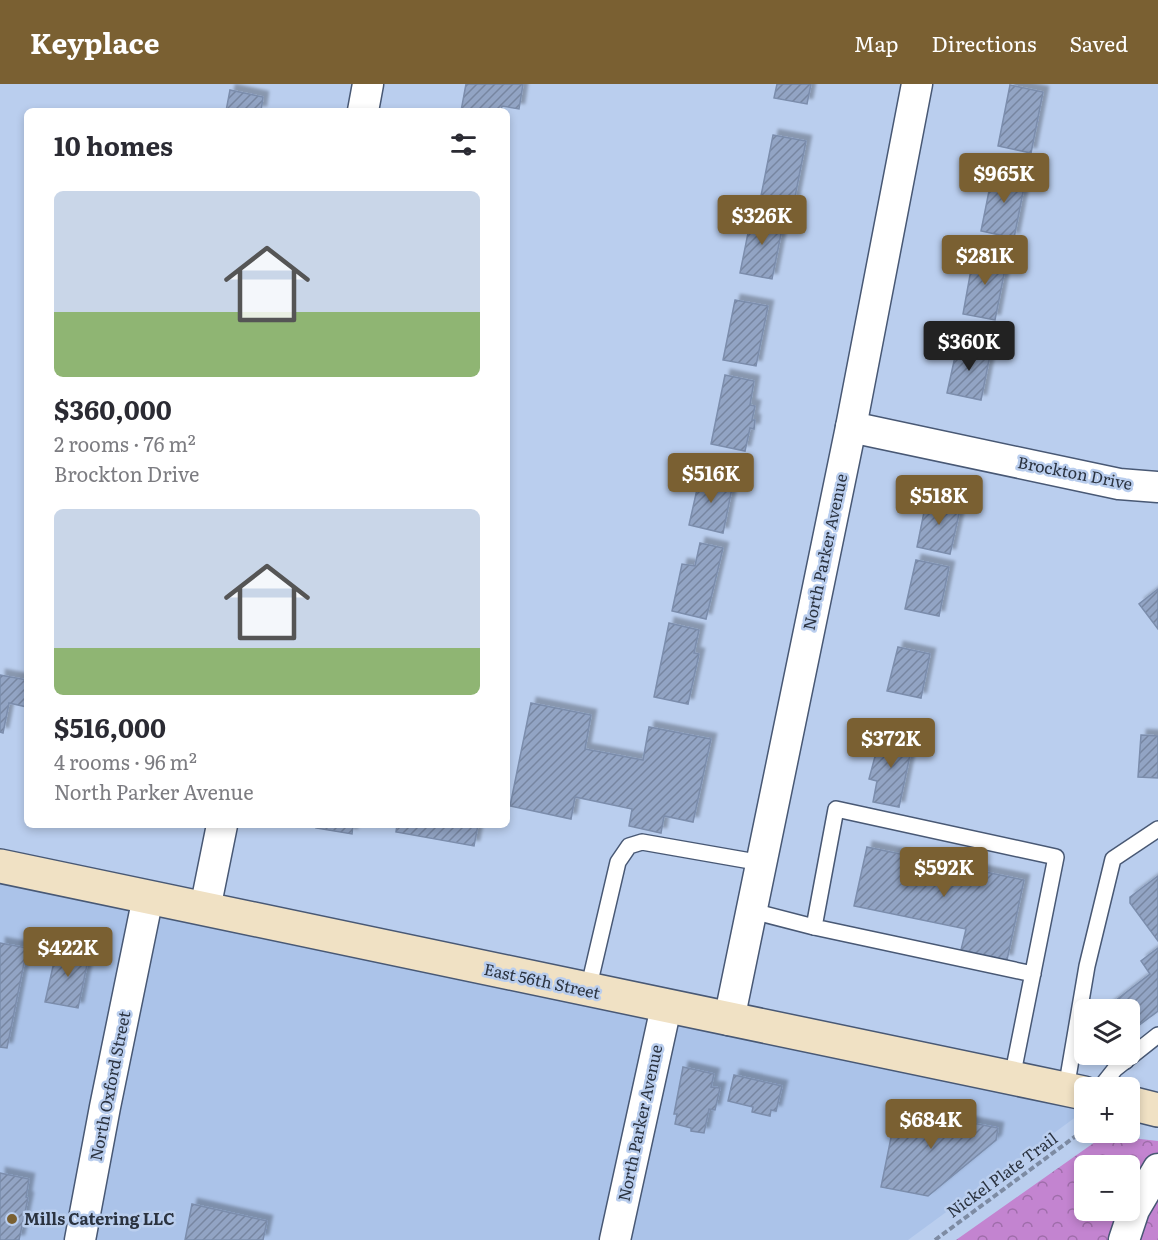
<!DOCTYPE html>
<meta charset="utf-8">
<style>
:root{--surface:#fff;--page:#f2f2f3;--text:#2b2b33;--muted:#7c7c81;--accent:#7a6032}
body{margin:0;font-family:Literata,serif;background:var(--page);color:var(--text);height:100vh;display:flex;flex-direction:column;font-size:22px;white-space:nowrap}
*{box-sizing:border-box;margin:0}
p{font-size:20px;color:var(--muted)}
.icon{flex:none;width:33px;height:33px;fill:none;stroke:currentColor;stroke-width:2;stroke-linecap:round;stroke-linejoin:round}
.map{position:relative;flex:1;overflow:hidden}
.drawer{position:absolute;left:24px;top:24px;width:486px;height:720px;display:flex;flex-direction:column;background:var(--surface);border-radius:9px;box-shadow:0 3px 9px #0003}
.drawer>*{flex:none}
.controls{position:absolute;left:1074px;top:915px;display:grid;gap:12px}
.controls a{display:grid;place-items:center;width:66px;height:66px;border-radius:9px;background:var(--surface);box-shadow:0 3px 9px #0003;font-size:30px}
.price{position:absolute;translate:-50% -51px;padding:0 14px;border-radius:6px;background:var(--accent);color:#fff;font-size:20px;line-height:39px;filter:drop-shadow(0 2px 3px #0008)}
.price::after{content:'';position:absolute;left:50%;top:36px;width:18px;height:14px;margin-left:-9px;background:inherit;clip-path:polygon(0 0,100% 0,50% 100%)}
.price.current{background:#222;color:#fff}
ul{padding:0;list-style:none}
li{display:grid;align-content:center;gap:12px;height:318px;padding:0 30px}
li span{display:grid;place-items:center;height:186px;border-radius:9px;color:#555}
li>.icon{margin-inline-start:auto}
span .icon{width:108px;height:108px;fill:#fffc;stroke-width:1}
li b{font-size:26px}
h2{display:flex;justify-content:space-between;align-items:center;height:72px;padding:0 30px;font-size:26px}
header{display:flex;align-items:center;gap:36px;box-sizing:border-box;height:84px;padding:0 30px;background:var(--accent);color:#fff}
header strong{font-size:28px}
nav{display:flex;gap:33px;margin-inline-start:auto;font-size:21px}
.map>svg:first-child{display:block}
</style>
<header>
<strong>Keyplace</strong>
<nav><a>Map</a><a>Directions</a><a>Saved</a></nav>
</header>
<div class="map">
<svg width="1158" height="1156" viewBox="0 0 1158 1156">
<defs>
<pattern id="forest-crowns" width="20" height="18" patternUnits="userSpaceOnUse" patternTransform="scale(1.5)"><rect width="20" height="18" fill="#c384d0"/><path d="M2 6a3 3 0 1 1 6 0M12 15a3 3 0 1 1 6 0" fill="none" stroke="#9f6daa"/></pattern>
<pattern id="building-hatch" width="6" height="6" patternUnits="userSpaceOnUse" patternTransform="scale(1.5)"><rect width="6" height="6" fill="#92a4c4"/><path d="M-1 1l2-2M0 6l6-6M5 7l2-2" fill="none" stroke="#7786a1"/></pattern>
<filter id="shadow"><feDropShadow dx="5.5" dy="-5.5" stdDeviation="1.5" flood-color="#0004"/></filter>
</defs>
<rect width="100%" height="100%" fill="#baceee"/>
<polygon fill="#abc3e9" points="0,798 1084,1025 1084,1027 908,1156 0,1156"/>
<path fill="url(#forest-crowns)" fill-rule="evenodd" d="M1105,1051L1158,1057V1156H956ZM1084,1082H1130V1126H1084Z"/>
<g fill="url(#building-hatch)" stroke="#7b8dac" stroke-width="1.5" filter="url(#shadow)">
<polygon points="466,0 523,0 519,25 502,22 501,27 461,27"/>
<polygon points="777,0 811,0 807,20 774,14"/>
<polygon points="1010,1 1043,8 1031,69 998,62"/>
<polygon points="230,6 263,13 261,27 226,27"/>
<polygon points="773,51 806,57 794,118 761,112"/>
<polygon points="993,87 1026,93 1014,154 981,147"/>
<polygon points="752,129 784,135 772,195 740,189"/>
<polygon points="974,169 1007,175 995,236 963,230"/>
<polygon points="735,216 768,222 756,282 723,276"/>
<polygon points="958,259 991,266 981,316 947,309"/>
<polygon points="725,291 754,297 750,321 755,322 752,336 755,336 754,345 750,344 745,367 711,360"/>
<polygon points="700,392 733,399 723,449 689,441"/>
<polygon points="927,413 961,421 950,470 917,463"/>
<polygon points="700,459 723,464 706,535 672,527 682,480 695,482"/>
<polygon points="916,476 949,483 939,532 905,525"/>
<polygon points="1158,505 1158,545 1139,520"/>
<polygon points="669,539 699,546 694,569 699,570 688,620 654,613"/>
<polygon points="898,563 930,570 921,614 887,607"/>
<polygon points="0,591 27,596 27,623 9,619 3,649 0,648"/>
<polygon points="531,619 591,631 585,665 643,676 649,643 711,655 693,738 664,732 661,749 629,742 632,725 575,713 571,735 510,722"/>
<polygon points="881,650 913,657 899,723 873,718 877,697 869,695"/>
<polygon points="1141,651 1158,652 1158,694 1138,693"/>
<polygon points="317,741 353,741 352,750 316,744"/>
<polygon points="397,741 478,741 474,762 396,748"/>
<polygon points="867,763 1024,796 1007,876 961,866 966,845 854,822"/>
<polygon points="1158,792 1158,857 1130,819 1130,813"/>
<polygon points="0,859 27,864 7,964 0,963"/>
<polygon points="71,862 86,865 84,875 88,876 78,924 45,918 56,869 68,872"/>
<polygon points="1158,864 1158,927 1130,948 1130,926 1107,926 1107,923 1150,890 1141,877"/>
<polygon points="683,983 714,990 711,1003 720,1004 715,1026 709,1025 704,1049 691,1047 691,1044 675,1040 677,1030 674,1030"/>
<polygon points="734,991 782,1002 776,1027 771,1026 770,1032 752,1028 753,1023 728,1017"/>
<polygon points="897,1024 998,1044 996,1056 928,1112 881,1103"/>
<polygon points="0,1089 29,1095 26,1113 28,1114 19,1156 0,1156"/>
<polygon points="192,1120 267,1137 263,1156 185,1156"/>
</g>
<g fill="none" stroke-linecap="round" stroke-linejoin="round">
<g stroke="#485874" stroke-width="18">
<g id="lane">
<polyline points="752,827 814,843"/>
<polyline points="588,906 618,778 629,762 642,758 762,779"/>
<polyline points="1107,970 1126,977"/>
<polyline points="1012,994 1056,773 836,725 814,843 1033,890"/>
<polyline points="1100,1004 1115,985 1158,951"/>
<polyline points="1066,1005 1087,882 1113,775 1158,745"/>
</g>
</g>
<g stroke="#485874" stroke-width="33">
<g id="street">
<polyline points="363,27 368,0"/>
<polyline points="851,343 1119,400 1158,403"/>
<polyline points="205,825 222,741"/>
<polyline points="729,936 851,343 917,0"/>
<polyline points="80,1156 105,1023 148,813"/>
<polyline points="615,1156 666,923"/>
<polyline points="1124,1156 1134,1126 1158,1085"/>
</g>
</g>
<g stroke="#485874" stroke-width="36">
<g id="secondary">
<polyline points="0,782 1084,1009"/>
<polyline points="1130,1019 1158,1026"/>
</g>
</g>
<polyline stroke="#7d8ba3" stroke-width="4" stroke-dasharray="6 3" stroke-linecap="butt" points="935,1156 1084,1046"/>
<use href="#lane" stroke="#fff" stroke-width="15"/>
<use href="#street" stroke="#fff" stroke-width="30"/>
<use href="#secondary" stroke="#f0e1c4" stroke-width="33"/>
</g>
<circle fill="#7a6032" stroke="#baceee" stroke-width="2" cx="12" cy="1135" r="6"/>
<g text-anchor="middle" stroke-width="5" stroke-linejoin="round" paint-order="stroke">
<g font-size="16" fill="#2b3340" stroke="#baceee">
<text transform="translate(1075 389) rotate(11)" y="6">Brockton Drive</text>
<text transform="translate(825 468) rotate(-78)" y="6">North Parker Avenue</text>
<text transform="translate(542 897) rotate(12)" y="6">East 56th Street</text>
<text transform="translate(110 1002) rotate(-79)" y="6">North Oxford Street</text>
<text transform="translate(640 1039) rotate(-78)" y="6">North Parker Avenue</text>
<text transform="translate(1002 1091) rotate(-36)" y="6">Nickel Plate Trail</text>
</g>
<g font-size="16" font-weight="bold" fill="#2b3340" stroke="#baceee" text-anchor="start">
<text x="24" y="1141">Mills Catering LLC</text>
</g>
</g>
</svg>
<div class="controls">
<a><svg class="icon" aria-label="layers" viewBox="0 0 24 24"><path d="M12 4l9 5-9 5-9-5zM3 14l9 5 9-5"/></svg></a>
<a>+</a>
<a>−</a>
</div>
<b class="price" style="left:1004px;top:120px">$965K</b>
<b class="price" style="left:762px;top:162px">$326K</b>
<b class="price" style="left:985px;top:202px">$281K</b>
<b class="price current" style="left:969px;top:288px">$360K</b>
<b class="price" style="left:711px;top:420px">$516K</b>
<b class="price" style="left:939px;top:442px">$518K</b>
<b class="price" style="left:891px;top:685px">$372K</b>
<b class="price" style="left:944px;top:814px">$592K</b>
<b class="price" style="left:68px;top:894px">$422K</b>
<b class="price" style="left:931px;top:1066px">$684K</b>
<section class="drawer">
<h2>10 homes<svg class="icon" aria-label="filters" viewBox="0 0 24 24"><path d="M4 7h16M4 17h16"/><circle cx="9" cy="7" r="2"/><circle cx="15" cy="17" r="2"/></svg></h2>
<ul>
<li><span style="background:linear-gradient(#c9d6e8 65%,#8fb573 0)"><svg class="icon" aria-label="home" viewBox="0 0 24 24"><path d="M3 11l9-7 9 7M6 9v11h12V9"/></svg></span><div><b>$360,000</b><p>2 rooms · 76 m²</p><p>Brockton Drive</p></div></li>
<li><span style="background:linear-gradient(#c9d6e8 75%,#8fb573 0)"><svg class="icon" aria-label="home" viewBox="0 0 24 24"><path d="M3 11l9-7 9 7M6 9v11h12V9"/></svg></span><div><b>$516,000</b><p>4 rooms · 96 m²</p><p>North Parker Avenue</p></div></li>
</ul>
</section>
</div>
